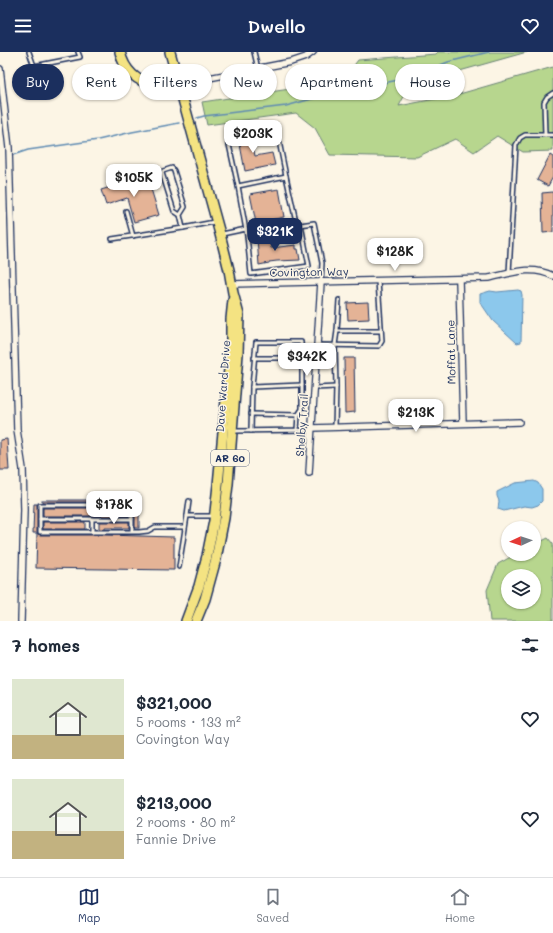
<!DOCTYPE html>
<meta charset="utf-8">
<style>
:root{--surface:#fff;--page:#f2f2f3;--text:#1f2937;--muted:#747a83;--line:#e0e1e3;--accent:#1b2f5e}
body{margin:0;font-family:Mali,sans-serif;background:var(--page);color:var(--text);height:100vh;display:flex;flex-direction:column;font-size:15px;white-space:nowrap}
*{box-sizing:border-box;margin:0}
p{font-size:13px;color:var(--muted)}
.icon{flex:none;width:22px;height:22px;fill:none;stroke:currentColor;stroke-width:2;stroke-linecap:round;stroke-linejoin:round}
.map{position:relative;height:569px;overflow:hidden}
.side{display:flex;flex-direction:column;background:var(--surface);flex:1}
.side>*{flex:none}
.banner{position:absolute;left:12px;top:12px;width:529px;height:36px;display:flex;gap:8px}
.needle{width:26px;rotate:267deg}
.buttons{position:absolute;left:501px;top:469px;display:grid;gap:8px}
.buttons a{display:grid;place-items:center;width:40px;height:40px;border-radius:50%;background:var(--surface);box-shadow:0 1px 3px #0004;font-size:20px}
.price{position:absolute;translate:-50% -34px;padding:0 9px;border-radius:8px;background:#fff;color:#222;font-size:13px;line-height:26px;filter:drop-shadow(0 1px 2px #0008)}
.price::after{content:'';position:absolute;left:50%;top:24px;width:12px;height:9px;margin-left:-6px;background:inherit;clip-path:polygon(0 0,100% 0,50% 100%)}
.price.current{background:var(--accent);color:#fff}
ul{padding:0;list-style:none}
li{display:flex;align-items:center;gap:12px;height:100px;padding:0 12px}
li span{display:grid;place-items:center;flex:none;width:112px;height:80px;border-radius:0px;color:#555}
li>.icon{margin-inline-start:auto}
span .icon{width:48px;height:48px;fill:#fffc;stroke-width:1}
li b{font-size:17px}
h2{display:flex;justify-content:space-between;align-items:center;height:48px;padding:0 12px;font-size:17px}
.chip{padding:0 14px;border-radius:18px;background:var(--surface);box-shadow:0 1px 3px #0004;font-size:14px;line-height:36px}
.chip.current{background:var(--accent);color:#fff}
header{display:flex;justify-content:space-between;align-items:center;height:52px;padding:0 12px;background:var(--accent);color:#fff;font-size:18px;font-weight:600}
.tab-bar{display:flex;justify-content:space-around;align-items:center;height:56px;border-top:1px solid var(--line);background:var(--surface);font-size:11px;color:var(--muted)}
.tab-bar a{display:grid;justify-items:center;gap:2px}
.tab-bar .current{color:var(--accent)}
.map>svg:first-child{display:block}
</style>
<header><svg class="icon" aria-label="menu" viewBox="0 0 24 24"><path d="M4 6h16M4 12h16M4 18h16"/></svg>Dwello<svg class="icon" aria-label="heart" viewBox="0 0 24 24"><path d="M12 20l-8-8c-3-5 5-10 8-4 3-6 11-1 8 4z"/></svg></header>
<div class="map">
<svg width="553" height="569" viewBox="0 0 553 569">
<rect width="100%" height="100%" fill="#fcf5e5"/>
<filter id="ink" filterUnits="userSpaceOnUse"><feTurbulence type="fractalNoise" baseFrequency=".025" numOctaves="2"/><feDisplacementMap in="SourceGraphic" scale="8" xChannelSelector="R" yChannelSelector="G"/><feConvolveMatrix kernelMatrix="1 2 1 2 8 2 1 2 1" color-interpolation-filters="sRGB"/></filter>
<g filter="url(#ink)">
<g fill="#b7d68e" stroke="#698276" fill-rule="evenodd">
<polygon points="438,0 527,0 410,33 399,54 456,43 553,15 553,99 523,100 497,84 474,100 455,87 417,105 330,103 315,76 296,61 207,73 202,50 297,36 346,24 358,8 436,2"/>
<path d="M548,486L553,492V569H490L487,538L498,512L516,502H534V493ZM508,524H534V550H508Z"/>
</g>
<g fill="#8cc8ec" stroke="#5f8bb3">
<polygon points="518,238 521,239 522,243 521,290 517,291 493,269 480,250 480,242 490,239 497,240"/>
<polygon points="534,429 538,431 542,437 542,449 538,453 532,455 524,454 504,459 498,457 499,449 497,444 497,440 515,431"/>
</g>
<g fill="none" stroke-linecap="round" stroke-linejoin="round">
<g stroke="#5f8bb3" stroke-width="1.5">
<polyline points="197,66 204,64 286,54 330,42 408,26 448,10 489,0"/>
<polyline points="13,103 28,98 98,88 132,80 179,71"/>
</g>
</g>
<g fill="#e4b396" stroke="#1b2f5e">
<polygon points="250,80 255,104 272,101 275,113 245,119 238,82"/>
<polygon points="550,103 553,105 553,125 548,134 537,128"/>
<polygon points="147,124 159,163 134,170 127,146 106,153 101,138"/>
<polygon points="279,137 284,165 256,171 250,142"/>
<polygon points="553,140 553,180 543,181 542,141"/>
<polygon points="270,185 271,196 296,193 296,197 298,197 300,208 277,209 269,210 269,211 259,213 257,186"/>
<polygon points="368,250 369,267 348,268 347,251"/>
<polygon points="344,306 354,306 355,360 345,361"/>
<polygon points="7,387 9,418 0,418 0,388"/>
<rect x="42" y="448" width="85" height="2"/>
<polygon points="34,452 37,452 37,480 38,482 40,483 105,483 174,485 174,518 36,516 37,481 33,481"/>
<rect x="135" y="453" width="4" height="23"/>
<rect x="43" y="456" width="86" height="8"/>
<rect x="43" y="470" width="42" height="7"/>
<polygon points="99,470 129,470 129,476 105,476 105,477 99,477"/>
</g>
<g fill="none" stroke-linecap="round" stroke-linejoin="round">
<g stroke="#1b2f5e" stroke-width="6">
<g id="lane">
<polyline points="29,0 34,14 80,5 78,0"/>
<polyline points="254,0 258,17"/>
<polyline points="277,79 286,124"/>
<polyline points="545,83 544,50 547,45 553,41"/>
<polyline points="228,88 238,134"/>
<polyline points="126,159 133,184"/>
<polyline points="180,163 185,155 174,119 172,116 163,119 162,121 174,159 180,163 183,176"/>
<polyline points="300,173 314,171 322,211 321,230"/>
<polyline points="222,182 246,177"/>
<polyline points="247,184 296,177 297,174 286,124 238,134 247,184 251,222 309,214 301,173"/>
<polyline points="112,187 183,176 214,170"/>
<polyline points="509,221 516,93 520,86 525,83 553,83"/>
<polyline points="337,279 381,279"/>
<polyline points="317,293 379,294 382,289 378,229"/>
<polyline points="254,306 317,306"/>
<polyline points="252,335 302,333"/>
<polyline points="315,336 336,335"/>
<polyline points="251,362 298,363"/>
<polyline points="335,375 336,335 335,293 337,279 339,248"/>
<polyline points="234,379 308,378 312,376"/>
<polyline points="251,379 252,335 256,290 301,290 302,306 302,357 298,363 297,378"/>
<polyline points="187,464 189,449"/>
<polyline points="40,467 132,467"/>
<polyline points="92,480 92,467"/>
<polyline points="132,480 132,453 40,453 40,480 139,480 148,479 155,475 185,475"/>
<polyline points="179,515 187,464 213,464"/>
</g>
</g>
<g stroke="#1b2f5e" stroke-width="8">
<g id="street">
<polyline points="0,17 9,96 17,378 23,417 24,458 21,569"/>
<polyline points="178,32 291,10 306,5 313,0"/>
<polyline points="459,228 463,371"/>
<path d="M232,232L489,226C512,221 531,213 553,224"/>
<polyline points="312,376 519,370"/>
<polyline points="309,421 321,230"/>
</g>
</g>
<g stroke="#1b2f5e" stroke-width="12">
<g id="primary">
<path d="M120,0C124,18 137,31 156,33C163,34 171,33 178,32"/>
<polyline points="170,0 220,182 229,218 233,241 239,263 238,302 228,432 224,466 216,507 205,547 196,569"/>
<polyline points="186,569 199,534 207,504 214,469 218,433 231,296 231,267 233,248"/>
</g>
</g>
<use href="#lane" stroke="#fcf5e5" stroke-width="3"/>
<use href="#street" stroke="#fcf5e5" stroke-width="5.5"/>
<use href="#primary" stroke="#f4e382" stroke-width="9"/>
</g>
</g>
<g text-anchor="middle" stroke-width="3" stroke-linejoin="round" paint-order="stroke">
<rect fill="#fcf5e5" stroke="#5e6a86" stroke-width="1" x="211" y="398" width="38" height="16" rx="3"/>
<g font-size="10" font-weight="bold" fill="#1b2f5e">
<text x="230" y="410">AR 60</text>
</g>
<g font-size="11" fill="#1b2f5e" stroke="#fcf5e5">
<text transform="translate(309 220) rotate(-1)" y="4">Covington Way</text>
<text transform="translate(451 300) rotate(-91)" y="4">Moffat Lane</text>
<text transform="translate(223 334) rotate(-86)" y="4">Dave Ward Drive</text>
<text transform="translate(302 373) rotate(-86)" y="4">Shelby Trail</text>
</g>
</g>
</svg>
<div class="buttons">
<a><svg class="needle" viewBox="-14 -14 28 28"><path d="M0-13l5 13h-10z" fill="#e53935"/><path d="M0 13l5-13h-10z" fill="#747a83"/></svg></a>
<a><svg class="icon" aria-label="layers" viewBox="0 0 24 24"><path d="M12 4l9 5-9 5-9-5zM3 14l9 5 9-5"/></svg></a>
</div>
<b class="price" style="left:253px;top:102px">$203K</b>
<b class="price" style="left:134px;top:146px">$105K</b>
<b class="price current" style="left:275px;top:200px">$321K</b>
<b class="price" style="left:395px;top:220px">$128K</b>
<b class="price" style="left:307px;top:325px">$342K</b>
<b class="price" style="left:416px;top:381px">$213K</b>
<b class="price" style="left:114px;top:473px">$178K</b>
<div class="banner">
<a class="chip current">Buy</a>
<a class="chip">Rent</a>
<a class="chip">Filters</a>
<a class="chip">New</a>
<a class="chip">Apartment</a>
<a class="chip">House</a>
</div>
</div>
<section class="side">
<h2>7 homes<svg class="icon" aria-label="filters" viewBox="0 0 24 24"><path d="M4 7h16M4 17h16"/><circle cx="9" cy="7" r="2"/><circle cx="15" cy="17" r="2"/></svg></h2>
<ul>
<li><span style="background:linear-gradient(#dfe7d0 70%,#c2b280 0)"><svg class="icon" aria-label="home" viewBox="0 0 24 24"><path d="M3 11l9-7 9 7M6 9v11h12V9"/></svg></span><div><b>$321,000</b><p>5 rooms · 133 m²</p><p>Covington Way</p></div><svg class="icon" aria-label="heart" viewBox="0 0 24 24"><path d="M12 20l-8-8c-3-5 5-10 8-4 3-6 11-1 8 4z"/></svg></li>
<li><span style="background:linear-gradient(#dfe7d0 65%,#c2b280 0)"><svg class="icon" aria-label="home" viewBox="0 0 24 24"><path d="M3 11l9-7 9 7M6 9v11h12V9"/></svg></span><div><b>$213,000</b><p>2 rooms · 80 m²</p><p>Fannie Drive</p></div><svg class="icon" aria-label="heart" viewBox="0 0 24 24"><path d="M12 20l-8-8c-3-5 5-10 8-4 3-6 11-1 8 4z"/></svg></li>
</ul>
</section>
<nav class="tab-bar">
<a class="current"><svg class="icon" aria-label="map" viewBox="0 0 24 24"><path d="M3 6l6-2 6 2 6-2v14l-6 2-6-2-6 2zM9 4v14M15 6v14"/></svg>Map</a>
<a><svg class="icon" aria-label="saved" viewBox="0 0 24 24"><path d="M7 4h10v16l-5-4-5 4z"/></svg>Saved</a>
<a><svg class="icon" aria-label="home" viewBox="0 0 24 24"><path d="M3 11l9-7 9 7M6 9v11h12V9"/></svg>Home</a>
</nav>
